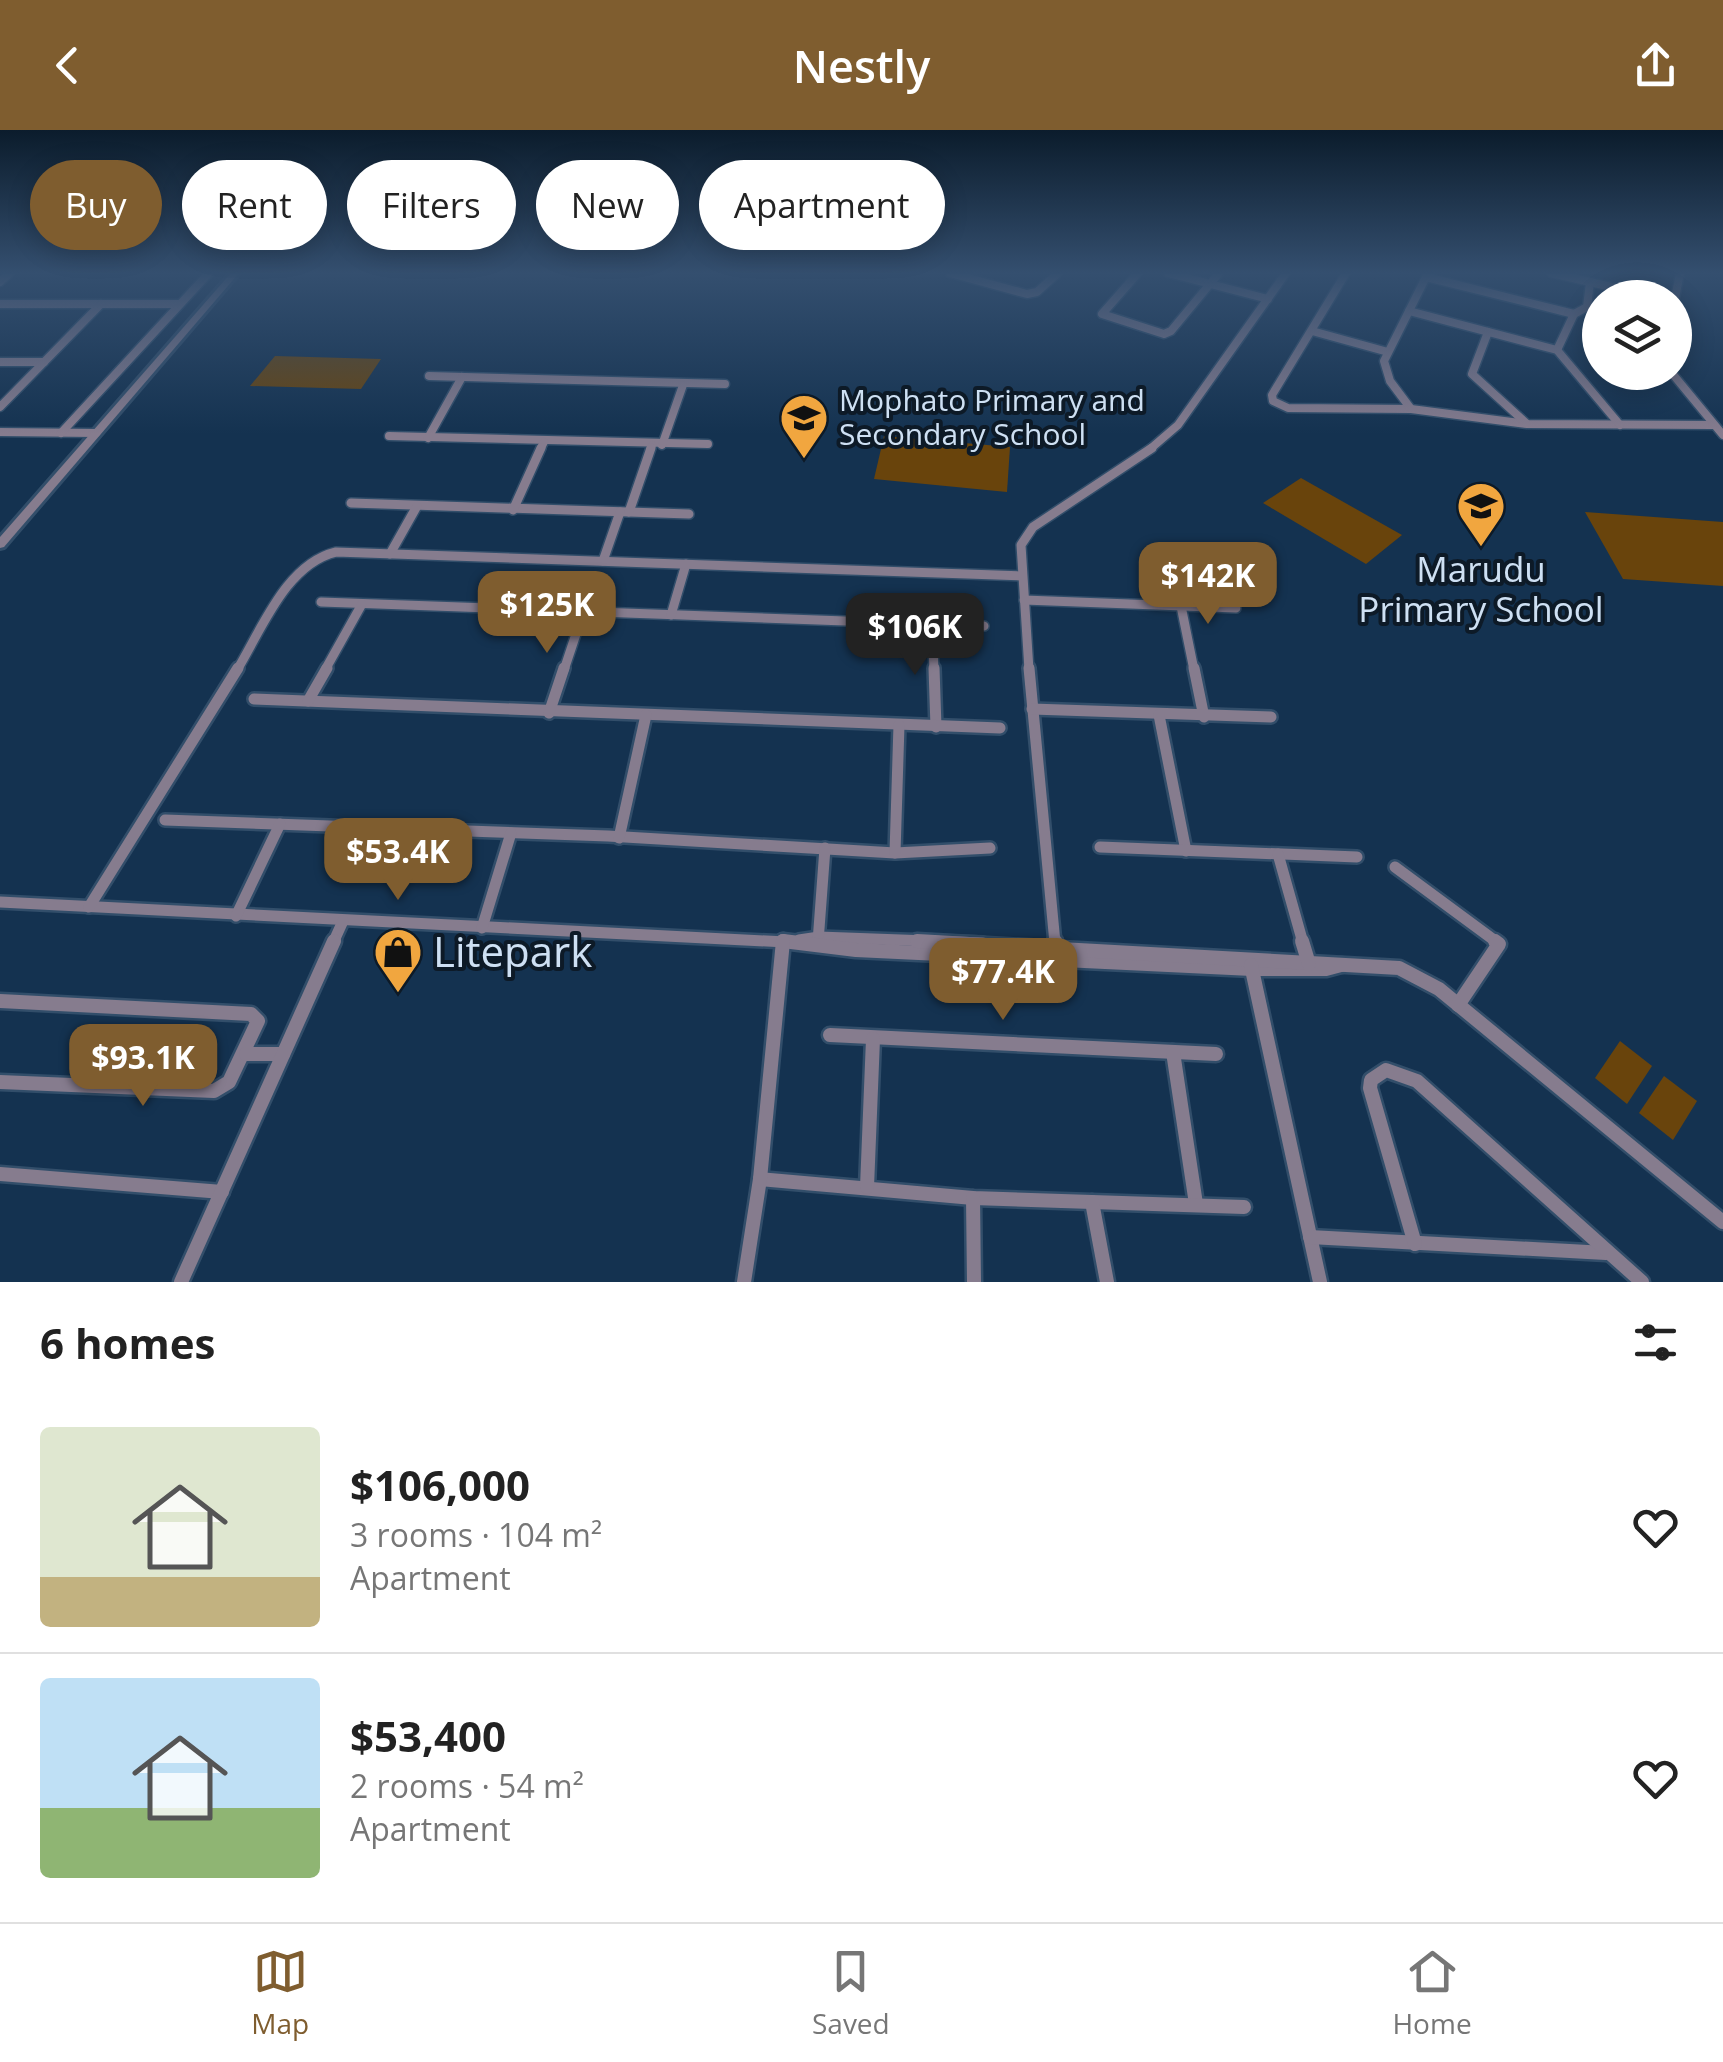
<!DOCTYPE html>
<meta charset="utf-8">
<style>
:root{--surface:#fff;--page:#f2f2f2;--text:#222;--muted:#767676;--line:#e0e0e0;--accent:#7f5d2f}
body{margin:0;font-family:"Open Sans",sans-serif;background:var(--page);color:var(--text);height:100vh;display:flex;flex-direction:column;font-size:38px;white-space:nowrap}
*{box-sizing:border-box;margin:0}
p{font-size:32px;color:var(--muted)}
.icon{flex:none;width:55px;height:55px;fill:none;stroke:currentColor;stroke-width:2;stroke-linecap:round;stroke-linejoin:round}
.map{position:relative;height:1152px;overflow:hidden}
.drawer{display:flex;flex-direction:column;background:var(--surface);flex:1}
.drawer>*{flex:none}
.top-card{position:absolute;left:30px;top:30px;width:1000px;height:90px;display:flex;gap:20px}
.fabs{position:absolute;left:1582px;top:150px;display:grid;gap:20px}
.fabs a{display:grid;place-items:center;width:110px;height:110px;border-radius:50%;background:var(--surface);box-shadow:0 5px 25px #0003;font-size:50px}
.price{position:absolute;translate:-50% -85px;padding:0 22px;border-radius:20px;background:var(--accent);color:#fff;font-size:32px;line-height:65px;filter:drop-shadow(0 2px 5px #0008)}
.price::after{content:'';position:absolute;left:50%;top:60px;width:30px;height:22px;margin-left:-15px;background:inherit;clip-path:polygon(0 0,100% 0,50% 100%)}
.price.selected{background:#222;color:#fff}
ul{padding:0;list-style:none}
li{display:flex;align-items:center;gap:30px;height:250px;padding:0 40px}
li+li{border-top:2px solid var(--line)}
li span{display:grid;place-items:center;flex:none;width:280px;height:200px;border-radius:10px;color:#555}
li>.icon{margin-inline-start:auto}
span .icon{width:120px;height:120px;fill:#fffc;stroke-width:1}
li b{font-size:42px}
h2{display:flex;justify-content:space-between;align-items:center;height:120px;padding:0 40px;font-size:42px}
.chip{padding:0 35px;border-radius:45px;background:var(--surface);box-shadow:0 5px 25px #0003;font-size:35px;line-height:90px}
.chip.selected{background:var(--accent);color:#fff}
header{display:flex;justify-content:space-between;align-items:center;height:130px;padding:0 40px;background:var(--accent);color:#fff;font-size:45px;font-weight:600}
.dock{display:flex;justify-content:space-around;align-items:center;height:140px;border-top:2px solid var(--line);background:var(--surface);font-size:28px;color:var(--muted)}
.dock a{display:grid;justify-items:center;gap:5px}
.dock .selected{color:var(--accent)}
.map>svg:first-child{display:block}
</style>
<header><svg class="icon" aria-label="back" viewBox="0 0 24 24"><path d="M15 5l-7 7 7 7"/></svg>Nestly<svg class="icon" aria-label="share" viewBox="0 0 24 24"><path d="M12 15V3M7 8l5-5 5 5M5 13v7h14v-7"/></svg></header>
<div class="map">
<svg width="1723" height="1152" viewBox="0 0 1723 1152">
<rect width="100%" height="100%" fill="#143250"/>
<g fill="#69440c">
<polygon points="275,226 381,229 361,259 250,256"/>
<polygon points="884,306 1010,317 1007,362 874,349"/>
<polygon points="1301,348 1402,405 1366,434 1263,373"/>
<polygon points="1585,382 1723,392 1723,456 1623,449"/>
<polygon points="1620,911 1652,936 1627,974 1595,948"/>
<polygon points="1664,946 1697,971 1673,1010 1639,983"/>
</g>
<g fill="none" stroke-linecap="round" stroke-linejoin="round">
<g stroke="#324e6a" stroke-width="11">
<g id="minor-far3">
<polyline points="950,143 1027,164 1037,162 1058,143"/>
<polyline points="1138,143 1102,184 1164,204 1171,201 1219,143"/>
<polyline points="1168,143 1268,169"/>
<polyline points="1346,143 1272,265 1273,271 1288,278 1411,279"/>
<polyline points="1428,143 1384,231 1390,251 1411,279 1527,294 1713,295"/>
<polyline points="1551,143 1659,168"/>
<polyline points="1426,147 1574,184"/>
<polyline points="0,152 10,143"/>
<polyline points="1675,168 1680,143"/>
<polyline points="0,174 179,174"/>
<polyline points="1409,181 1557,220 1620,295"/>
<polyline points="1312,201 1388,222"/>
<polyline points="1488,202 1472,244 1526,293"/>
<polyline points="1557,220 1574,184 1587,177 1590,152"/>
<polyline points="0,232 44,232"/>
<polyline points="1671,242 1723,305"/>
<polyline points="429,246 725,254"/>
<polyline points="0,277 101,174"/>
<polyline points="0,302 96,303"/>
<polyline points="61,303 209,143"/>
<polyline points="389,306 708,314"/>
<polyline points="428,308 462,247"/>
<polyline points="662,315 683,255"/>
<polyline points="540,320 544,312"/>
<polyline points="650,320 652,315"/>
<polyline points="1149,320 1178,295 1286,143"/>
</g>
</g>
<g stroke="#324e6a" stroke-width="12">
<g id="minor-far2">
<polyline points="351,373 689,384"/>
<polyline points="513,380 541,318"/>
<polyline points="629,382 651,318"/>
<polyline points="390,424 417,376"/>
<polyline points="603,431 620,382"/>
<polyline points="1024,470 1236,478"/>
<polyline points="321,472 984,496"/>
<polyline points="1181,476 1194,540"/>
<polyline points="671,485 686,434"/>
<polyline points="932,496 934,540"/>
<path d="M237,540C262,499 286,434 336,422L1022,446"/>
<polyline points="325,540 362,474"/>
<polyline points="564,540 583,483"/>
<polyline points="1029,540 1021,415 1033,397 1152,318"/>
</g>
</g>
<g stroke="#324e6a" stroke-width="16">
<g id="minor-far1">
<polyline points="934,538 936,597"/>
<polyline points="1029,538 1055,813"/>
<polyline points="1194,538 1204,587"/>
<polyline points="254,569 1000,598"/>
<polyline points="308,571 327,538"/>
<polyline points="1032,579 1271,587"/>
<polyline points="549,583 564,538"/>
<polyline points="1159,585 1186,721"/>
<polyline points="165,690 608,706 895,723 990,718"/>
<polyline points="619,708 646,585"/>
<polyline points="1100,717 1357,727"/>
<polyline points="895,723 899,595"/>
<polyline points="1278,724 1303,813"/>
<polyline points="1395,737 1498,813"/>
<polyline points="0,772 805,813"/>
<polyline points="89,777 238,538"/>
<polyline points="236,786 280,694"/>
<polyline points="482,798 511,703"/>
<polyline points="799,810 819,807 983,813"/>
<polyline points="818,812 825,718"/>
<polyline points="333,813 343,791"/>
</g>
</g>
<g stroke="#324e6a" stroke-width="19">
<g id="minor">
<polyline points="783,811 856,820 1252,839 1326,839 1341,835"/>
<polyline points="917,811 1399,838 1439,859 1723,1092"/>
<polyline points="1055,811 1056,821"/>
<polyline points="1302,811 1309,834"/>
<polyline points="1251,835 1320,1152"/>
<polyline points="0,871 251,884 258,891 229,952 214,961 0,952"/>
<polyline points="1458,875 1499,814 1495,811"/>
<polyline points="830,905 1216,924"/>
<polyline points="1173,922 1196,1074"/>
<polyline points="246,924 283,924"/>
<polyline points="0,1044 222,1062"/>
<polyline points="760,1049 973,1068 1244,1077"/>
<polyline points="867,1057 873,909"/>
<polyline points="973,1068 974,1152"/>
<polyline points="1092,1072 1107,1152"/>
<polyline points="1310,1107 1606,1123"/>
<polyline points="1415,1114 1370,958 1371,950 1386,940 1417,951 1642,1152"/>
<polyline points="181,1152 334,811"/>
<polyline points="744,1152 760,1049 783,811"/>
</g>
</g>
<g stroke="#324e6a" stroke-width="6">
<polygon id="tertiary" points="231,143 239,143 4,417 0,418 0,407"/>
</g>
<use href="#minor-far3" stroke="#867c8e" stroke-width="8"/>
<use href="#minor-far2" stroke="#867c8e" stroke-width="9"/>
<use href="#minor-far1" stroke="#867c8e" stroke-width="11"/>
<use href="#minor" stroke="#867c8e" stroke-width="14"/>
<use href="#tertiary" fill="#867c8e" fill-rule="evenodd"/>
</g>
<linearGradient id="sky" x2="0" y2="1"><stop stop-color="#0b1c2c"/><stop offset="0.47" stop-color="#344f6f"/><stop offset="1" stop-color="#344f6f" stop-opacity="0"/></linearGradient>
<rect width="1723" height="304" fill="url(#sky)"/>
<defs>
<g id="school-pin" transform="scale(2.5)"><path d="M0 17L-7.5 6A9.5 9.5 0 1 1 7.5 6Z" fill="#f1a63f" stroke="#0d1a27"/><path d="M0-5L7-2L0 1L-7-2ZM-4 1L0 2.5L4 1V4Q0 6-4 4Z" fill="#111"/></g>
<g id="shop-pin" transform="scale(2.5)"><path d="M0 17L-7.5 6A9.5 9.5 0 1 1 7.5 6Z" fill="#f1a63f" stroke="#0d1a27"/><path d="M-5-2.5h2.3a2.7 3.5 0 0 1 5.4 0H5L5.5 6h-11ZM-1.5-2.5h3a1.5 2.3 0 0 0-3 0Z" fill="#111"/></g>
</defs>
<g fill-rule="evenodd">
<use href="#school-pin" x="804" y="288"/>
<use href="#school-pin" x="1481" y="376"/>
<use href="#shop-pin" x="398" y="822"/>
</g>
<g text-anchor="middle" stroke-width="8" stroke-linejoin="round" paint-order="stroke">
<g font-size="30" fill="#cee0f3" stroke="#0d1a27" text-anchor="start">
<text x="839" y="281">Mophato Primary and<tspan x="839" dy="34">Secondary School</tspan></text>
</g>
<g font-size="35" fill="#cee0f3" stroke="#0d1a27">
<text x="1481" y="452">Marudu<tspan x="1481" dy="40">Primary School</tspan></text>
</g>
<g font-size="42" fill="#cee0f3" stroke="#0d1a27" text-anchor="start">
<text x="433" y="837">Litepark</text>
</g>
</g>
</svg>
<div class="fabs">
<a><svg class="icon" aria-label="layers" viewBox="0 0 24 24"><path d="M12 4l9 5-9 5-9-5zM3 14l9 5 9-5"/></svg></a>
</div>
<b class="price" style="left:1208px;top:497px">$142K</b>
<b class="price" style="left:547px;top:526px">$125K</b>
<b class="price selected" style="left:915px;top:548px">$106K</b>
<b class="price" style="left:398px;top:773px">$53.4K</b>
<b class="price" style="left:1003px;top:893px">$77.4K</b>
<b class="price" style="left:143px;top:979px">$93.1K</b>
<div class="top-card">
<a class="chip selected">Buy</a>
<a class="chip">Rent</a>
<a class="chip">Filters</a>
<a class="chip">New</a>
<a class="chip">Apartment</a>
</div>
</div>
<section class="drawer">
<h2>6 homes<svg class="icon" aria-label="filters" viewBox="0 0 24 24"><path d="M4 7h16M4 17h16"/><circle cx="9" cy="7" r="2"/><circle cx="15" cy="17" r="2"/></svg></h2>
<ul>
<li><span style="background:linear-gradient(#dfe7d0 75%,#c2b280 0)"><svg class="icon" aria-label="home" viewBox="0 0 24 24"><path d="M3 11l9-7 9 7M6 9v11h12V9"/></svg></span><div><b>$106,000</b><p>3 rooms · 104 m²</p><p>Apartment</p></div><svg class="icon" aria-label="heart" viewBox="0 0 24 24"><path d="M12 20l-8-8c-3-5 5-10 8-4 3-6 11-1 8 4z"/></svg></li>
<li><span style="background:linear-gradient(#bfe0f5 65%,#8fb573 0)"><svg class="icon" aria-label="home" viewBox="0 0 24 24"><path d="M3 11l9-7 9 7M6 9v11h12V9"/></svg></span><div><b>$53,400</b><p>2 rooms · 54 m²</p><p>Apartment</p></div><svg class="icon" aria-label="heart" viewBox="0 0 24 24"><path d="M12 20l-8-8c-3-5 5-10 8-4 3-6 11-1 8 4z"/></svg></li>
</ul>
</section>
<nav class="dock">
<a class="selected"><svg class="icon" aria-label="map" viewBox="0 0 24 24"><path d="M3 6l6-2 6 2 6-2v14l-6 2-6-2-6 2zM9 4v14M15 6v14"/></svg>Map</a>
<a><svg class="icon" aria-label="saved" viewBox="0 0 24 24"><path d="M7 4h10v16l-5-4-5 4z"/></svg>Saved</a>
<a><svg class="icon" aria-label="home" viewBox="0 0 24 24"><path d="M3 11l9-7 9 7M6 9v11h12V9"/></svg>Home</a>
</nav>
